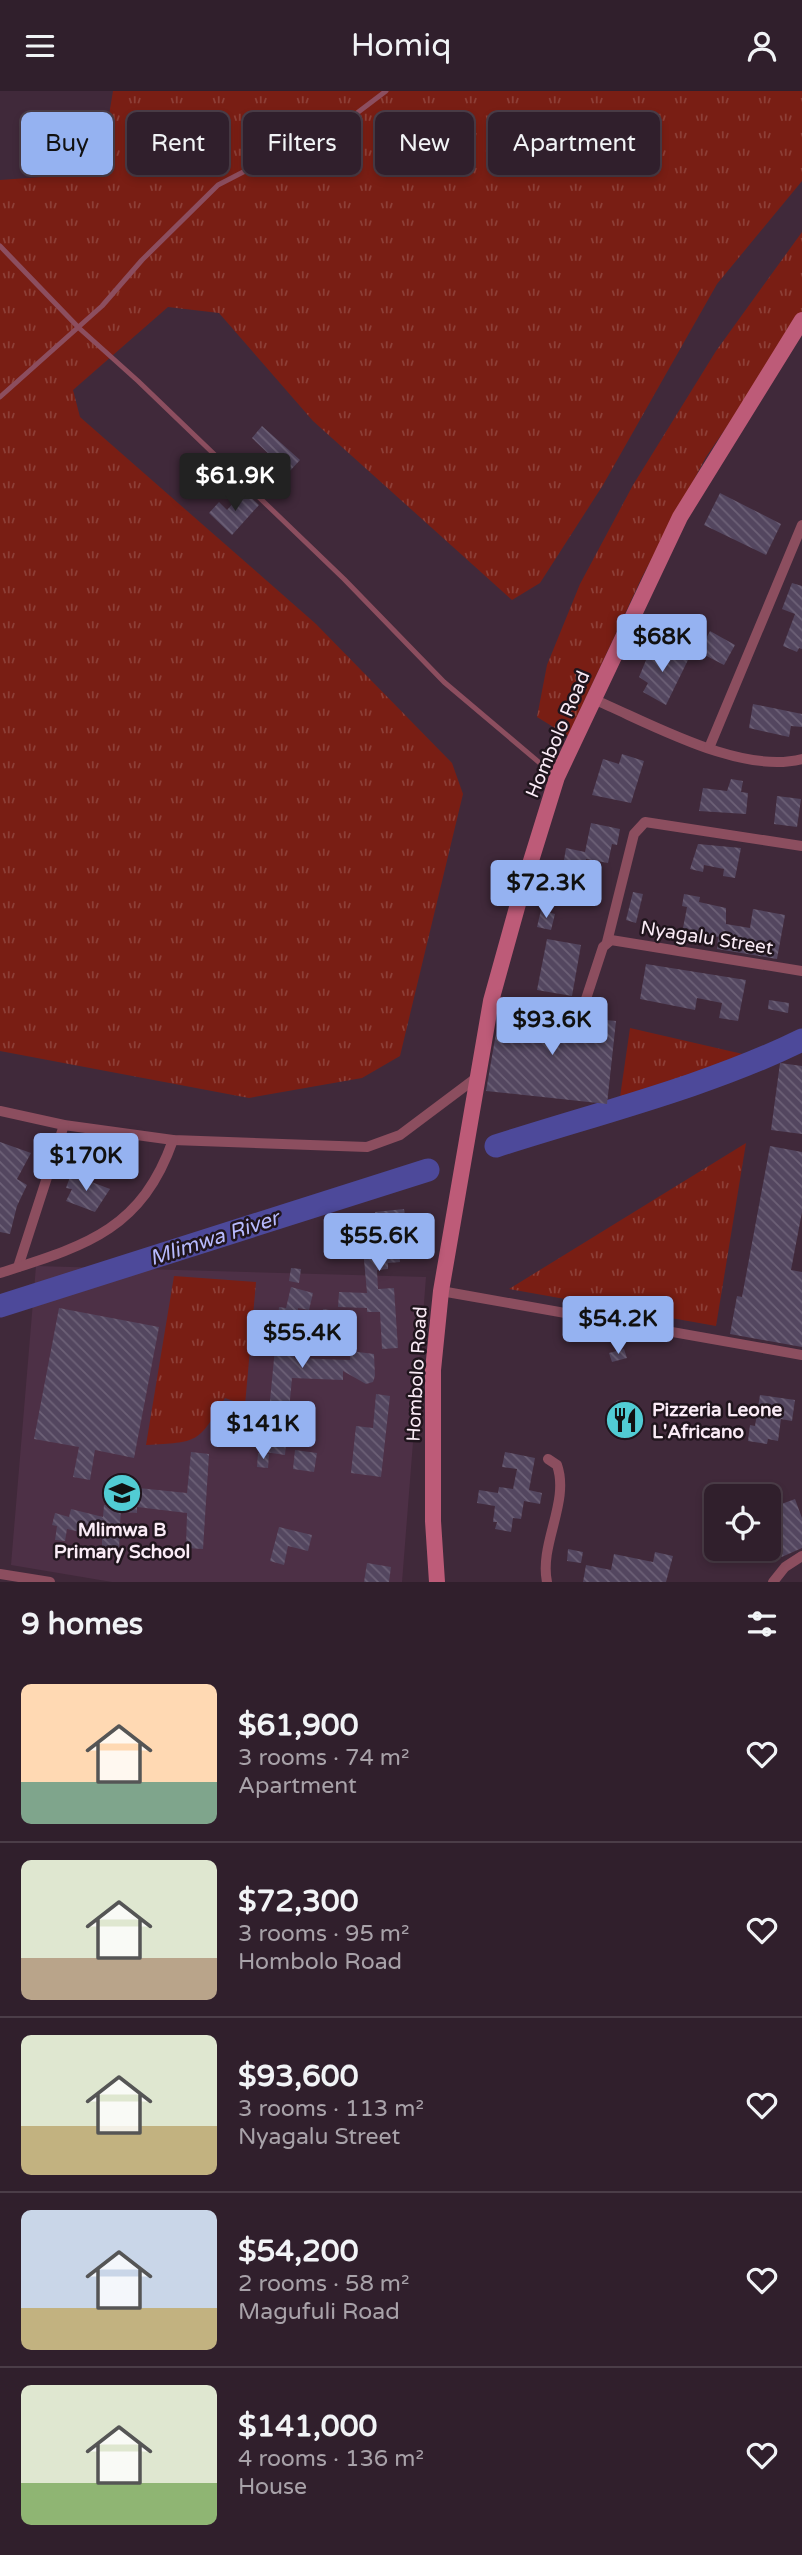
<!DOCTYPE html>
<meta charset="utf-8">
<style>
:root{--surface:#301f2c;--page:#3c2c38;--text:#f1f3f6;--muted:#a8a2a9;--line:#4b3d48;--accent:#95b2f1}
body{margin:0;font-family:"Varela Round",sans-serif;background:var(--page);color:var(--text);height:100vh;display:flex;flex-direction:column;font-size:26px;white-space:nowrap}
*{box-sizing:border-box;margin:0}
p{font-size:23px;color:var(--muted)}
.icon{flex:none;width:38px;height:38px;fill:none;stroke:currentColor;stroke-width:2;stroke-linecap:round;stroke-linejoin:round}
.map{position:relative;height:1491px;overflow:hidden}
.panel{display:flex;flex-direction:column;background:var(--surface);flex:1}
.panel>*{flex:none}
.guide{position:absolute;left:21px;top:21px;width:761px;height:63px;display:flex;gap:14px}
.tools{position:absolute;left:704px;top:1393px;display:grid;gap:14px}
.tools a{display:grid;place-items:center;width:77px;height:77px;border-radius:10px;background:var(--surface);box-shadow:0 4px 10px #0003,0 0 0 2px var(--line);font-size:35px}
.price{position:absolute;translate:-50% -60px;padding:0 16px;border-radius:7px;background:var(--accent);color:#111;font-size:23px;line-height:46px;filter:drop-shadow(0 2px 4px #0008)}
.price::after{content:'';position:absolute;left:50%;top:42px;width:21px;height:16px;margin-left:-10px;background:inherit;clip-path:polygon(0 0,100% 0,50% 100%)}
.price.current{background:#222;color:#fff}
ul{padding:0;list-style:none}
li{display:flex;align-items:center;gap:21px;height:175px;padding:0 21px}
li+li{border-top:2px solid var(--line)}
li span{display:grid;place-items:center;flex:none;width:196px;height:140px;border-radius:10px;color:#555}
li>.icon{margin-inline-start:auto}
span .icon{width:84px;height:84px;fill:#fffc;stroke-width:1}
li b{font-size:30px}
h2{display:flex;justify-content:space-between;align-items:center;height:84px;padding:0 21px;font-size:30px}
.tag{padding:0 24px;border-radius:10px;background:var(--surface);box-shadow:0 4px 10px #0003,0 0 0 2px var(--line);font-size:24px;line-height:63px}
.tag.current{background:var(--accent);color:#111}
header{display:flex;justify-content:space-between;align-items:center;height:91px;padding:0 21px;background:var(--surface);font-size:32px;font-weight:600}
.map>svg:first-child{display:block}
</style>
<header><svg class="icon" aria-label="menu" viewBox="0 0 24 24"><path d="M4 6h16M4 12h16M4 18h16"/></svg>Homiq<svg class="icon" aria-label="person" viewBox="0 0 24 24"><circle cx="12" cy="8" r="4"/><path d="M4 21q1-7 8-7t8 7"/></svg></header>
<div class="map">
<svg width="802" height="1491" viewBox="0 0 802 1491">
<defs>
<pattern id="grass-tufts" width="24" height="20" patternUnits="userSpaceOnUse" patternTransform="scale(1.75)"><rect width="24" height="20" fill="#791e14"/><path d="M3 7l-1-3M5 7V3M7 7l1-3M15 17l-1-3M17 17v-4M19 17l1-3" fill="none" stroke="#8d3f37"/></pattern>
<pattern id="building-back-hatch" width="6" height="6" patternUnits="userSpaceOnUse" patternTransform="scale(1.75)"><rect width="6" height="6" fill="#53465f"/><path d="M-1 5l2 2M0 0l6 6M5-1l2 2" fill="none" stroke="#6d6177"/></pattern>
</defs>
<rect width="100%" height="100%" fill="#40293a"/>
<polygon fill="#4d3046" points="36,1175 426,1186 402,1491 112,1491 11,1474"/>
<g fill="url(#grass-tufts)">
<polygon points="113,0 802,0 802,90 717,193 603,394 540,492 512,509 313,330 219,222 168,216 73,299 80,326 316,533 452,672 463,703 400,965 362,987 249,1007 0,960 0,89 42,86 109,24"/>
<polygon points="802,141 802,226 706,366 642,486 568,645 537,626 547,574 580,493 633,394 716,260"/>
<polygon points="630,937 747,964 620,1006"/>
<polygon points="746,1052 716,1235 509,1198"/>
<path d="M174,1185L256,1191L245,1314L225,1307C198,1353 198,1351 146,1354Z"/>
</g>
<g fill="none" stroke-linecap="round" stroke-linejoin="round">
<g stroke="#4d499a" stroke-width="23">
<path d="M496,1055C595,1023 709,995 802,949"/>
<polyline points="0,1215 428,1079"/>
</g>
</g>
<g fill="url(#building-back-hatch)">
<polygon points="262,335 300,369 266,406 251,392 273,367 252,347"/>
<polygon points="244,400 259,414 232,444 209,422 219,411 227,419"/>
<polygon points="720,402 781,433 766,464 704,434"/>
<polygon points="792,492 802,495 802,558 799,557 797,561 783,555 795,523 782,518"/>
<polygon points="710,540 735,554 724,574 699,561"/>
<polygon points="651,557 668,566 672,560 688,569 666,614 643,601 648,592 639,586"/>
<polygon points="753,613 802,623 802,636 791,635 789,646 749,637"/>
<polygon points="622,663 644,670 631,712 592,704 603,668 619,673"/>
<polygon points="731,688 743,690 741,701 748,702 746,723 699,720 703,697 727,700"/>
<polygon points="777,705 801,708 797,736 774,733"/>
<polygon points="591,732 620,738 617,754 612,753 608,772 586,768 585,774 564,769 566,757 585,761"/>
<polygon points="698,753 741,757 735,787 723,785 724,778 704,774 703,781 690,778"/>
<polygon points="633,801 643,803 636,832 626,829"/>
<polygon points="684,803 700,806 699,811 726,817 726,833 750,837 753,818 785,824 777,868 717,858 718,846 683,837 687,816 682,815"/>
<polygon points="541,819 555,823 551,839 537,836"/>
<polygon points="547,848 581,854 572,905 537,899"/>
<polygon points="646,873 746,889 738,930 719,927 722,912 697,907 695,919 640,908"/>
<polygon points="769,909 789,912 788,922 768,918"/>
<polygon points="500,919 616,930 607,1013 486,1000"/>
<polygon points="780,972 802,975 802,1043 771,1039"/>
<polygon points="0,1051 31,1062 17,1088 27,1094 17,1115 10,1143 0,1141"/>
<polygon points="770,1055 802,1061 802,1121 791,1179 802,1181 802,1256 730,1243 737,1205 742,1206"/>
<polygon points="71,1083 110,1098 95,1121 66,1110 72,1098 66,1097"/>
<polygon points="404,1118 406,1131 397,1131 400,1171 388,1172 388,1178 377,1179 378,1198 394,1197 398,1257 382,1258 380,1221 367,1221 367,1217 338,1216 339,1201 367,1202 361,1135 376,1133 375,1121"/>
<polygon points="291,1177 301,1178 299,1192 289,1190"/>
<polygon points="291,1196 313,1202 309,1219 298,1217 294,1267 350,1269 350,1260 374,1263 375,1285 373,1291 366,1293 343,1280 343,1289 292,1287 285,1364 265,1361 279,1216 286,1217"/>
<polygon points="59,1217 159,1236 134,1367 95,1359 90,1389 73,1386 79,1356 34,1348"/>
<polygon points="323,1218 342,1221 339,1235 321,1232"/>
<polygon points="624,1258 627,1267 612,1271 609,1262"/>
<polygon points="376,1303 390,1305 381,1386 351,1382 356,1335 373,1337"/>
<polygon points="760,1304 795,1309 792,1330 781,1328 778,1350 768,1348 767,1353 748,1350 750,1334 755,1335"/>
<circle cx="621" cy="1319" r="10"/>
<polygon points="295,1359 317,1362 314,1381 293,1378"/>
<polygon points="191,1361 209,1363 203,1458 186,1457 187,1422 137,1416 137,1422 126,1421 129,1396 187,1402"/>
<polygon points="505,1361 535,1367 529,1399 542,1402 540,1413 524,1410 521,1428 513,1427 511,1441 495,1438 497,1431 493,1431 495,1415 477,1412 479,1399 498,1402 499,1396 513,1398 517,1378 502,1376"/>
<polygon points="258,1362 269,1363 268,1377 257,1376"/>
<polygon points="795,1408 802,1427 802,1457 768,1472 763,1462 768,1459 768,1437 772,1436 768,1418"/>
<polygon points="104,1414 121,1415 119,1459 102,1458 102,1446 67,1438 65,1450 55,1449 57,1435 52,1434 55,1422 69,1426 71,1418 103,1426"/>
<polygon points="279,1436 312,1444 308,1460 288,1455 284,1474 270,1470"/>
<polygon points="568,1458 583,1461 581,1472 567,1470"/>
<polygon points="655,1461 673,1465 666,1491 583,1491 586,1474 611,1479 614,1463 653,1471"/>
<polygon points="367,1472 391,1476 389,1491 364,1491"/>
</g>
<g fill="none" stroke-linecap="round" stroke-linejoin="round">
<g stroke="#8c4e5f" stroke-width="5">
<polyline points="0,155 79,237 138,290 344,488 444,591 554,684"/>
<polyline points="0,306 102,215 142,169 218,94 357,22 386,0"/>
</g>
<g stroke="#8c4e5f" stroke-width="10">
<path d="M593,608C650,632 740,684 802,668"/>
<polyline points="709,657 802,434"/>
<polyline points="607,851 634,743 645,731 802,755"/>
<polyline points="491,910 569,918 583,917 603,856 611,849 802,880"/>
<polyline points="0,1020 64,1034 173,1049 367,1056 400,1044 480,984"/>
<polyline points="18,1176 64,1034"/>
<path d="M0,1182C84,1155 141,1140 173,1049"/>
<polyline points="441,1200 802,1264"/>
<polyline points="0,1483 50,1491"/>
<path d="M547,1491C539,1453 570,1411 557,1374L548,1368"/>
<polyline points="773,1491 785,1476 802,1465"/>
</g>
<polyline stroke="#bd5b78" stroke-width="16" points="437,1491 433,1430 433,1279 441,1200 491,910 521,802 557,686 680,426 802,229"/>
</g>
<defs>
<g id="restaurant-disc" transform="scale(2.0125)"><circle r="9.5" fill="#51ccd4" stroke="#20151d"/><path d="M-5-6h1v4h1v-4h1v4h1v-4h1v5L-1.5 .5V6h-2V.5L-5-1ZM5-6V6H3V1.5H1.5Q1.5-4 5-6Z" fill="#111"/></g>
<g id="school-disc" transform="scale(2.0125)"><circle r="9.5" fill="#51ccd4" stroke="#20151d"/><path d="M0-5L7-2L0 1L-7-2ZM-4 1L0 2.5L4 1V4Q0 6-4 4Z" fill="#111"/></g>
</defs>
<g fill-rule="evenodd">
<use href="#restaurant-disc" x="625" y="1329"/>
<use href="#school-disc" x="122" y="1402"/>
</g>
<g text-anchor="middle" stroke-width="5" stroke-linejoin="round" paint-order="stroke">
<g font-size="19" fill="#faebf6" stroke="#20151d">
<text transform="translate(557 643) rotate(-67)" y="7">Hombolo Road</text>
<text transform="translate(707 846) rotate(9)" y="7">Nyagalu Street</text>
<text transform="translate(416 1283) rotate(-87)" y="7">Hombolo Road</text>
</g>
<g font-size="19" font-weight="bold" fill="#faebf6" stroke="#20151d" text-anchor="start">
<text x="652" y="1325">Pizzeria Leone<tspan x="652" dy="22">L'Africano</tspan></text>
<text x="122" y="1445" text-anchor="middle">Mlimwa B<tspan x="122" dy="22">Primary School</tspan></text>
</g>
<g font-size="21" font-style="italic" fill="#b7bafe" stroke="#20151d">
<text transform="translate(214 1147) rotate(-18)" y="7">Mlimwa River</text>
</g>
</g>
</svg>
<div class="tools">
<a><svg class="icon" aria-label="locate" viewBox="0 0 24 24"><circle cx="12" cy="12" r="6"/><path d="M12 2v4M12 18v4M2 12h4M18 12h4"/></svg></a>
</div>
<b class="price current" style="left:235px;top:422px">$61.9K</b>
<b class="price" style="left:662px;top:583px">$68K</b>
<b class="price" style="left:546px;top:829px">$72.3K</b>
<b class="price" style="left:552px;top:966px">$93.6K</b>
<b class="price" style="left:86px;top:1102px">$170K</b>
<b class="price" style="left:379px;top:1182px">$55.6K</b>
<b class="price" style="left:618px;top:1265px">$54.2K</b>
<b class="price" style="left:302px;top:1279px">$55.4K</b>
<b class="price" style="left:263px;top:1370px">$141K</b>
<div class="guide">
<a class="tag current">Buy</a>
<a class="tag">Rent</a>
<a class="tag">Filters</a>
<a class="tag">New</a>
<a class="tag">Apartment</a>
</div>
</div>
<section class="panel">
<h2>9 homes<svg class="icon" aria-label="filters" viewBox="0 0 24 24"><path d="M4 7h16M4 17h16"/><circle cx="9" cy="7" r="2"/><circle cx="15" cy="17" r="2"/></svg></h2>
<ul>
<li><span style="background:linear-gradient(#ffd9b3 70%,#7fa58c 0)"><svg class="icon" aria-label="home" viewBox="0 0 24 24"><path d="M3 11l9-7 9 7M6 9v11h12V9"/></svg></span><div><b>$61,900</b><p>3 rooms · 74 m²</p><p>Apartment</p></div><svg class="icon" aria-label="heart" viewBox="0 0 24 24"><path d="M12 20l-8-8c-3-5 5-10 8-4 3-6 11-1 8 4z"/></svg></li>
<li><span style="background:linear-gradient(#dfe7d0 70%,#b9a48a 0)"><svg class="icon" aria-label="home" viewBox="0 0 24 24"><path d="M3 11l9-7 9 7M6 9v11h12V9"/></svg></span><div><b>$72,300</b><p>3 rooms · 95 m²</p><p>Hombolo Road</p></div><svg class="icon" aria-label="heart" viewBox="0 0 24 24"><path d="M12 20l-8-8c-3-5 5-10 8-4 3-6 11-1 8 4z"/></svg></li>
<li><span style="background:linear-gradient(#dfe7d0 65%,#c2b280 0)"><svg class="icon" aria-label="home" viewBox="0 0 24 24"><path d="M3 11l9-7 9 7M6 9v11h12V9"/></svg></span><div><b>$93,600</b><p>3 rooms · 113 m²</p><p>Nyagalu Street</p></div><svg class="icon" aria-label="heart" viewBox="0 0 24 24"><path d="M12 20l-8-8c-3-5 5-10 8-4 3-6 11-1 8 4z"/></svg></li>
<li><span style="background:linear-gradient(#c9d6e8 70%,#c2b280 0)"><svg class="icon" aria-label="home" viewBox="0 0 24 24"><path d="M3 11l9-7 9 7M6 9v11h12V9"/></svg></span><div><b>$54,200</b><p>2 rooms · 58 m²</p><p>Magufuli Road</p></div><svg class="icon" aria-label="heart" viewBox="0 0 24 24"><path d="M12 20l-8-8c-3-5 5-10 8-4 3-6 11-1 8 4z"/></svg></li>
<li><span style="background:linear-gradient(#dfe7d0 70%,#8fb573 0)"><svg class="icon" aria-label="home" viewBox="0 0 24 24"><path d="M3 11l9-7 9 7M6 9v11h12V9"/></svg></span><div><b>$141,000</b><p>4 rooms · 136 m²</p><p>House</p></div><svg class="icon" aria-label="heart" viewBox="0 0 24 24"><path d="M12 20l-8-8c-3-5 5-10 8-4 3-6 11-1 8 4z"/></svg></li>
</ul>
</section>
